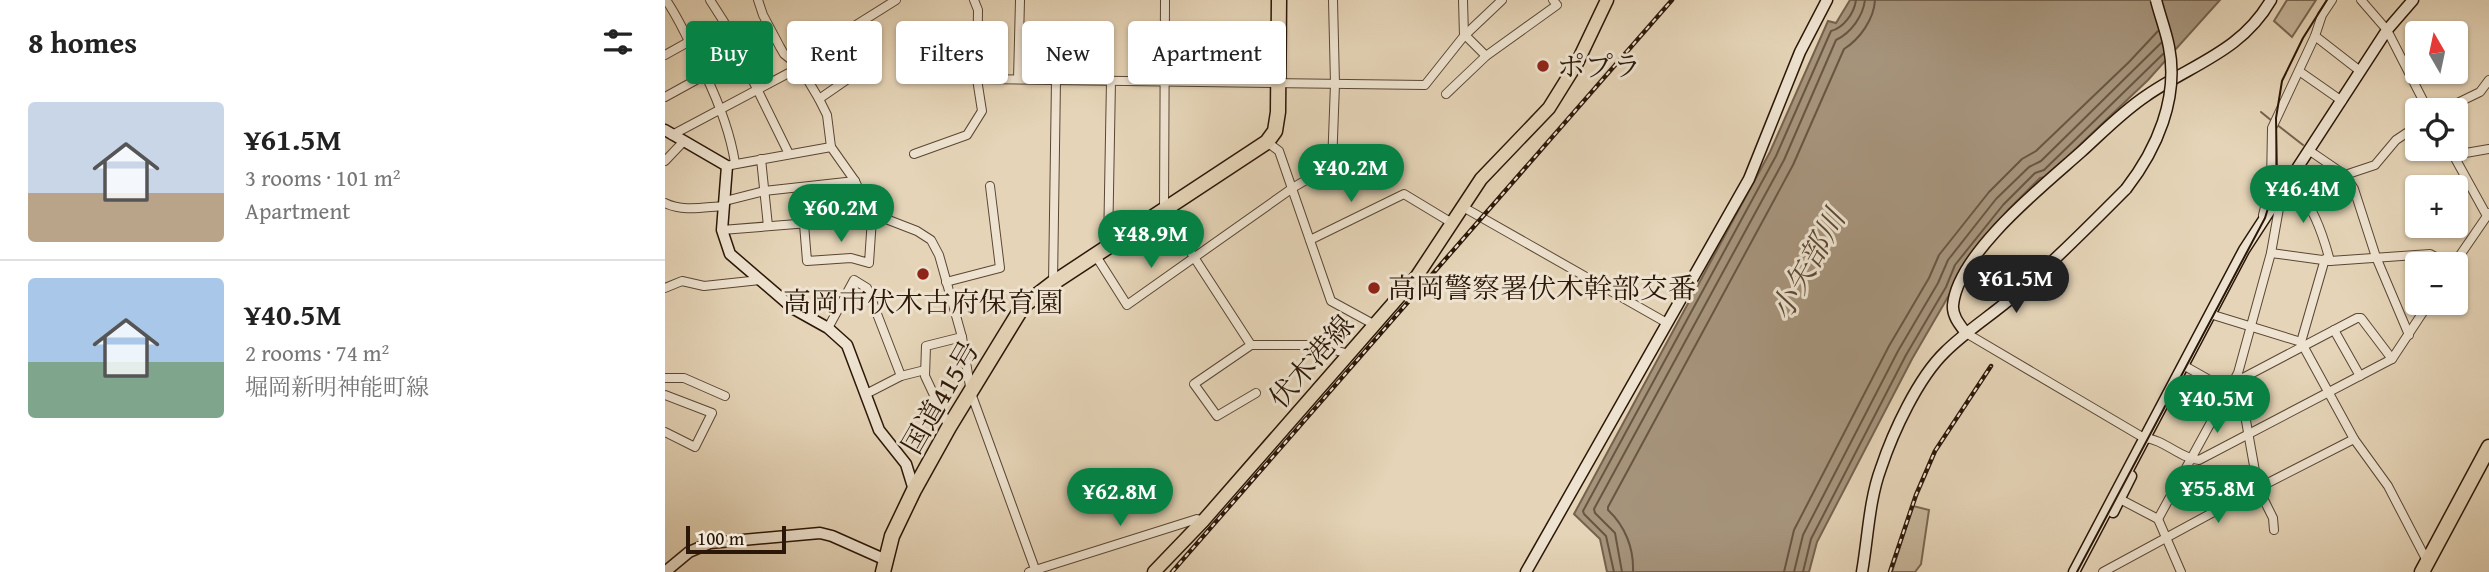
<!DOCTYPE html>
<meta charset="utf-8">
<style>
:root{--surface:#fff;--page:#f6f6f6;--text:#222;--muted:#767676;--line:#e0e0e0;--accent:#0b8043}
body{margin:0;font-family:"Gentium Book Plus","Noto Serif JP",serif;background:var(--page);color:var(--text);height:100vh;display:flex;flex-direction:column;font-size:26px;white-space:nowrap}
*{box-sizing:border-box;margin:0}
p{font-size:23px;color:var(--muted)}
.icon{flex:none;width:38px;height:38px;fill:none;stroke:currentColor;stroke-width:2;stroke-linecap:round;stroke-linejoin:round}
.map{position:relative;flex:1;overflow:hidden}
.side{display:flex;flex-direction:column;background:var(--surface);width:665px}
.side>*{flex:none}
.top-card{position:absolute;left:21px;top:21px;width:665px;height:63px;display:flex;gap:14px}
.needle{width:46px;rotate:351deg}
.fabs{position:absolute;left:1740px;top:21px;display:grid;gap:14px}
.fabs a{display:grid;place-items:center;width:63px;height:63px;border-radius:7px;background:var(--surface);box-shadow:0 2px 5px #0004;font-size:35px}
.scale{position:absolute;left:21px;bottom:18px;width:100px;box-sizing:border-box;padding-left:7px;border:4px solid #2b1708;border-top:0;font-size:19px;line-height:24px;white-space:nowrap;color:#2b1708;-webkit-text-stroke:5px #eee3d0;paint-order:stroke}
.price{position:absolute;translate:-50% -60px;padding:0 16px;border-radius:24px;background:var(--accent);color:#fff;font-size:23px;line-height:46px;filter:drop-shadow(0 2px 4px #0008)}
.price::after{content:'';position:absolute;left:50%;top:42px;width:21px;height:16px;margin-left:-10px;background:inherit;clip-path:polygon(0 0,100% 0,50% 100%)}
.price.active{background:#222;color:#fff}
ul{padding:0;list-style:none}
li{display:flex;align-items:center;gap:21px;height:175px;padding:0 28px}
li+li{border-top:2px solid var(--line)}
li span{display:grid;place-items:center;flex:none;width:196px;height:140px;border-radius:7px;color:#555}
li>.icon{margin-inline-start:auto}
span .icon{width:84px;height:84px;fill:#fffc;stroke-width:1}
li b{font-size:30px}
h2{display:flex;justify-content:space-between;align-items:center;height:84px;padding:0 28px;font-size:30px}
.chip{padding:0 24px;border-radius:7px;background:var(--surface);box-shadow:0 2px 5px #0004;font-size:24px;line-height:63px}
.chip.active{background:var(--accent);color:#fff}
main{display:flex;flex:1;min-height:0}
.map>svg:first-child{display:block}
</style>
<main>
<section class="side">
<h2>8 homes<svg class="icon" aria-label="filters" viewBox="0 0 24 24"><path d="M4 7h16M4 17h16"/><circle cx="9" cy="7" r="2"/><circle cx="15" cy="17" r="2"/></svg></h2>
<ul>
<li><span style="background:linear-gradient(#c9d6e8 65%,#b9a48a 0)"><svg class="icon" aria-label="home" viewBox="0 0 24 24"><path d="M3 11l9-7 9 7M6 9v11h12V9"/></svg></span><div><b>¥61.5M</b><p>3 rooms · 101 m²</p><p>Apartment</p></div></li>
<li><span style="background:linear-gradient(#a9c7e8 60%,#7fa58c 0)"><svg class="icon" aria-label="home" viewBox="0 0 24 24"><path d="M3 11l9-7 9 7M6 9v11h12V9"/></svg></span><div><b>¥40.5M</b><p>2 rooms · 74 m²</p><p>堀岡新明神能町線</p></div></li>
</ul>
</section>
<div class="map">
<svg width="1824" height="572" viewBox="0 0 1824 572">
<rect width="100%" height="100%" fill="#e5d4b7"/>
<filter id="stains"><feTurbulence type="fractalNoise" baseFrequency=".00286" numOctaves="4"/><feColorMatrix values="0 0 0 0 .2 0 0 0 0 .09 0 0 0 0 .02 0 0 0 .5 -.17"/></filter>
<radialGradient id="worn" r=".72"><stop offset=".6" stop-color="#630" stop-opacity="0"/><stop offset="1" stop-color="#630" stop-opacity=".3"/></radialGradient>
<g fill="#c5b499" stroke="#786650" stroke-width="2">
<polygon points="1622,0 1651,0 1627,37 1609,21"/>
<polygon points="1248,506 1264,510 1256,564 1250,572 1227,572"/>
</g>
<polygon fill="#a6947c" stroke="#75624e" stroke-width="2" points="1185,0 1555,0 1483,80 1381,177 1375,178 1343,210 1296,268 1287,290 1247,359 1152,542 1144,572 942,572 935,539 909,514 1105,152 1163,21 1171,23"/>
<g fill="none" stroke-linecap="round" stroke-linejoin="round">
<g stroke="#685642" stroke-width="2">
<path d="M949,572L941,536L919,514L918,511L1111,156L1166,31C1178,28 1189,14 1191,0"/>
<path d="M957,572L950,533L930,513L929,509L1119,160L1171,40C1186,33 1198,16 1200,0"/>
<path d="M968,572C969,548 960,526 943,510V507L1128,165L1179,49C1195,39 1209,19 1210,0"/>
<polyline points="1119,572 1129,530 1224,346 1264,278 1274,255 1324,192 1357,159 1371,151 1464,62 1493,31"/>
<polyline points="1129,572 1138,535 1233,351 1273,283 1283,260 1331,199 1364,167 1376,161 1496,43"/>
<polyline points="1138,572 1146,539 1241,355 1281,287 1290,265 1338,205 1370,173 1379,170 1498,54"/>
</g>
<g stroke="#75624e" stroke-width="2">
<polyline points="1596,112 1607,121"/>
<polyline points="1611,124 1638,145"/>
</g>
<g stroke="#5a4634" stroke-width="10">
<g id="street">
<path d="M1,0C17,23 27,49 40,74C54,103 65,131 70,163"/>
<polyline points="45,0 59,22 124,154"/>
<polyline points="93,0 98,15 115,47 119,54 135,67 154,99 162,115 166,147 190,181 207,218 204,263 186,258 142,261 139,224"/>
<polyline points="500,0 499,211 586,345"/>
<polyline points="798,0 799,36"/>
<polyline points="1696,0 1722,30 1763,110"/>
<polyline points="800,35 821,56"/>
<polyline points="1650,36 1695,71"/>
<polyline points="0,55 25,41"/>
<polyline points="1634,71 1677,101"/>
<polyline points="312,79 760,85 799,36 837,0"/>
<polyline points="353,79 355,0"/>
<polyline points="781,94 821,56 892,5 888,0"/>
<polyline points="0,97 40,75"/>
<polyline points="154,99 193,72 207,55 188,27"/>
<polyline points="1778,110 1815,92 1824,80"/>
<polyline points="7,135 135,67 188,27 231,0"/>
<polyline points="602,142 614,151 666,301 710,325"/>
<polyline points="1785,149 1822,216"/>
<polyline points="1645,151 1680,175 1689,189 1711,257 1744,335"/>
<polyline points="249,154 302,135 317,111 312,79 313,10 309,0"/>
<polyline points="1789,155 1824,149"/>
<polyline points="96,159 103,226"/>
<polyline points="0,161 19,141"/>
<polyline points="66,165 166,147"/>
<polyline points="1680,175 1710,165 1731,140 1752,126"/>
<path d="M1626,180C1647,204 1657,231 1665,261"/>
<polyline points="60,201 99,191 190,181"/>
<path d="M0,203C18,212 39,207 59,206"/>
<polyline points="798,207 1002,323"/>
<polyline points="1598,215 1606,184 1607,128 1650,36 1657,15 1667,0"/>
<polyline points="57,230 207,218 221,219 252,231 266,240 274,255 297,337 306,393 370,569"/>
<polyline points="645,240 739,194 787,223"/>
<polyline points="443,248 446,80"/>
<polyline points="1606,253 1665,261 1765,254 1784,264"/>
<polyline points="431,256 462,305 629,187 667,165 670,84 668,0"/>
<polyline points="1660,259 1636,342 1689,439 1723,486 1762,561"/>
<polyline points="1789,264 1824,213"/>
<polyline points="281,282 335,268 325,186"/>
<polyline points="388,283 391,80"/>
<polyline points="0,288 17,281 39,286 95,280"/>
<polyline points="1545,314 1636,342"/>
<polyline points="163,328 189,280 202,288 236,376"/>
<polyline points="1669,330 1695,376"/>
<path d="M1301,333L1479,438C1499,439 1514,458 1534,460L1727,359L1764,303"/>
<polyline points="1518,365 1564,391"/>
<polyline points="1573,376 1593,488 1608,518 1609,530"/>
<polyline points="0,378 19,378 60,396"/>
<polyline points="1574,380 1692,318 1696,318 1727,359"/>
<polyline points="591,393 552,416 529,384 586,345 651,345 684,354"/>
<polyline points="201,394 236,376 260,370"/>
<polyline points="0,395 47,413 30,447 0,432"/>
<polyline points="284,427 260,376 261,346 297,337"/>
<polyline points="1451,497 1493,519 1516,572"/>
<polyline points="1493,519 1573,373 1606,253 1616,197"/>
<polyline points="364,572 532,519 538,521"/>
<polyline points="1438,572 1593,488 1689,439"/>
</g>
</g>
<g stroke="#2b1708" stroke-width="13">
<g id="secondary">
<polyline points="0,130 62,166 57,230 65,254 129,309 163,328 182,345 214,430 241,464 249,490"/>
<path d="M1301,333C1295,325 1287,316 1288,305C1293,253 1379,185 1416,152C1437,133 1457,112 1481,96C1527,64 1576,52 1606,0"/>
<polyline points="1448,512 1466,476"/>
<polyline points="0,572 24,552 45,543 155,533 167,536 221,560"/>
<polyline points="861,572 1084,179 1135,52 1162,0"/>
<path d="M1197,572C1203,538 1204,500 1216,468C1228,432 1253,378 1280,352C1301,331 1327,315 1350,295C1389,262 1425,225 1461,189"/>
<polyline points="1409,572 1579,250 1722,30 1748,0"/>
</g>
</g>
<g stroke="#2b1708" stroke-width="15">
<polyline id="primary" points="489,572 538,521 752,276 816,179 884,108 912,63 942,0"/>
</g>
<g stroke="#2b1708" stroke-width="17">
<g id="highway">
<polyline points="218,572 227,536 249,490 284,427 358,306 388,283 602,142 610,131 613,112 614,0"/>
<polyline points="1757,572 1824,447"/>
</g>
</g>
<use href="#street" stroke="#eee3d0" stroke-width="8"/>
<use href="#secondary" stroke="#eee3d0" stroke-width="10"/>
<use href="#primary" stroke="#e5d4b7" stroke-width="12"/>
<use href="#highway" stroke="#e5d4b7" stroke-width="14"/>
<polyline stroke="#2b1708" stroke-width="2" points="1412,572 1600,218 1612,179 1611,118 1617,81 1638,38 1662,0"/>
<g stroke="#2b1708" stroke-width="4.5">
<g id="rail">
<polyline points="507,572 1007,0"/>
<polyline points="1225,572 1251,495 1270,451 1326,366"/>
</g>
</g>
<use href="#rail" stroke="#eee3d0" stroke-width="2" stroke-dasharray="5" stroke-linecap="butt"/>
<g stroke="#2b1708" stroke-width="13" stroke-linecap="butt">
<path id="secondary-bridge" d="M1461,189C1492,149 1514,98 1504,47C1501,31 1495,16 1491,0"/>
</g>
<use href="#secondary-bridge" stroke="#eee3d0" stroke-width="10"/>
</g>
<g fill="#8f2418" stroke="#eee3d0" stroke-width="2.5">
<circle cx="878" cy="66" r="7"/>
<circle cx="258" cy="274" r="7"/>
<circle cx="709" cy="288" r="7"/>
</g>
<g text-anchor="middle" stroke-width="6" stroke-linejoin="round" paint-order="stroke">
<g font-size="28" fill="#2b1708" stroke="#eee3d0" text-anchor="start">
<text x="892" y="76">ポプラ</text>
<text x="723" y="298">高岡警察署伏木幹部交番</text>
<text x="258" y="312" text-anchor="middle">高岡市伏木古府保育園</text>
</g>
<g font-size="28" fill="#2b1708" stroke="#eee3d0">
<text transform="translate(646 361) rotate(-49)" y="10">伏木港線</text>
<text transform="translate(275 397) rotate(-60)" y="10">国道415号</text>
</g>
<g font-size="30" font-style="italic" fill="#5c4936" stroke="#eee3d0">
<text transform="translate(1143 265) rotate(-61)" y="10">小矢部川</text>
</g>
</g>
<rect width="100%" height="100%" filter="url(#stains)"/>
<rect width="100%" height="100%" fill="url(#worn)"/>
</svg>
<div class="fabs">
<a><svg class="needle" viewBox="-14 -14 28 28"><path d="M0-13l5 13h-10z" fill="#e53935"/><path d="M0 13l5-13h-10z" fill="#767676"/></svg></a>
<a><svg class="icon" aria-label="locate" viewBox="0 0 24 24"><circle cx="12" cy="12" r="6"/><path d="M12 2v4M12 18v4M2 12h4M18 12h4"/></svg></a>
<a>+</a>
<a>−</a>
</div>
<div class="scale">100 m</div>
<b class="price" style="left:686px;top:204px">¥40.2M</b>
<b class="price" style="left:1638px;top:225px">¥46.4M</b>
<b class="price" style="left:176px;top:244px">¥60.2M</b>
<b class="price" style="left:486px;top:270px">¥48.9M</b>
<b class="price active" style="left:1351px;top:315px">¥61.5M</b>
<b class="price" style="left:1552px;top:435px">¥40.5M</b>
<b class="price" style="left:1553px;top:525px">¥55.8M</b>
<b class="price" style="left:455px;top:528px">¥62.8M</b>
<div class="top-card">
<a class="chip active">Buy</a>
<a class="chip">Rent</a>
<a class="chip">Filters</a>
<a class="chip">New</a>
<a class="chip">Apartment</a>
</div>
</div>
</main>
